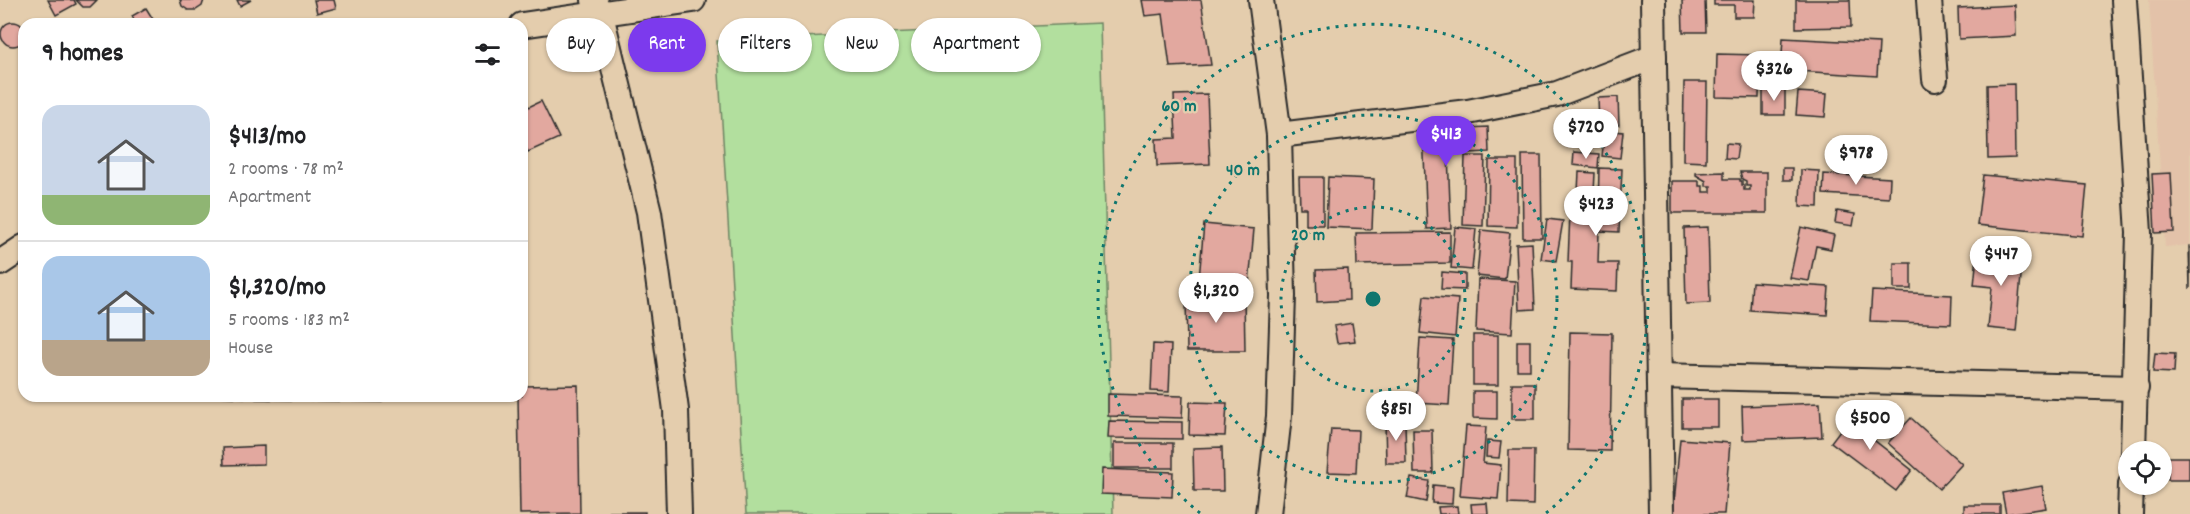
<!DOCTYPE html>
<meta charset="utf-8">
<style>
:root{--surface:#fff;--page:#f6f6f6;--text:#202124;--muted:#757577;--line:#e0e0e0;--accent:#7c3aed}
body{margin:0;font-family:Dekko,sans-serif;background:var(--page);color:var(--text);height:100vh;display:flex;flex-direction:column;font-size:22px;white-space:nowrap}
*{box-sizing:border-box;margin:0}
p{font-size:20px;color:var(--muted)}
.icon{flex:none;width:33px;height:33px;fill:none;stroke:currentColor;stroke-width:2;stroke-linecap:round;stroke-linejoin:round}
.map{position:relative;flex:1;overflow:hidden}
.panel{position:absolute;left:18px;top:18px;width:510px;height:384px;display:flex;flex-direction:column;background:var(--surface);border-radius:18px;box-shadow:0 2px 4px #0004}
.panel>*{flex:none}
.banner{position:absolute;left:546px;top:18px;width:570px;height:54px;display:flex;gap:12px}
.tools{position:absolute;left:2118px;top:441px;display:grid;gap:12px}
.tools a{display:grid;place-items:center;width:54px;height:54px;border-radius:50%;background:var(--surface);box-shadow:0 2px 4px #0004;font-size:30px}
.price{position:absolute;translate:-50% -51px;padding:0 14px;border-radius:21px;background:#fff;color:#222;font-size:20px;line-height:39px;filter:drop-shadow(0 2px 3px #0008)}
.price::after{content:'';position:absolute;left:50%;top:36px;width:18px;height:14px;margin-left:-9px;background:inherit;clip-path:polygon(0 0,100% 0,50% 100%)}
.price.active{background:var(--accent);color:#fff}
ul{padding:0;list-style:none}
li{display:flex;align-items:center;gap:18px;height:150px;padding:0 24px}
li+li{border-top:2px solid var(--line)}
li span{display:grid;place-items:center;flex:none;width:168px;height:120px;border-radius:18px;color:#555}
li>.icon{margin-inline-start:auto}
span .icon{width:72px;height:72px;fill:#fffc;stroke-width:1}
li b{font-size:26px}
h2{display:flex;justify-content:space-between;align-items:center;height:72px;padding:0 24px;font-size:26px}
.chip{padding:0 21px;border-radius:27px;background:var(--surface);box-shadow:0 2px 4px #0004;font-size:21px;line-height:54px}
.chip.active{background:var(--accent);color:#fff}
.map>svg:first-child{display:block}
</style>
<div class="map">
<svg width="2190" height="514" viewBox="0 0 2190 514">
<rect width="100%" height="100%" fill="#e4cdad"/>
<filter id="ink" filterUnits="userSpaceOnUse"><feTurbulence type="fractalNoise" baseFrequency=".0167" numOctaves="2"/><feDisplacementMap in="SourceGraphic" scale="12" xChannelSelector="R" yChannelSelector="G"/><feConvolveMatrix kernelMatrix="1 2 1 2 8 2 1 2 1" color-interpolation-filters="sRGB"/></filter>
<g filter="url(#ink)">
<polygon fill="#e3c2a9" points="2149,0 2190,0 2190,245 2165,247"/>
<polygon fill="#b2df9e" stroke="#6e8564" stroke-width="1.5" points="1100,23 1113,514 746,514 717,41"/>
<g fill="#e2a89f" stroke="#2b2b2b" stroke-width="1.5">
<polygon points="48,0 74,0 76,4 56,15"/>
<polygon points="76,0 97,0 90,7 83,7"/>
<polygon points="180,0 204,0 202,6 196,10 188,10 182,6"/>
<polygon points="237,0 251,0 240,6"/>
<polygon points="314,0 334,0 336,8 317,13"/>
<polygon points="1142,0 1201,0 1211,65 1170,67 1163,14 1145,16"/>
<polygon points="1682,0 1705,0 1706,32 1683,32"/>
<polygon points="1714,0 1755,0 1754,17 1734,17 1734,5 1714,5"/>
<polygon points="1796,0 1850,0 1851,27 1796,28"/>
<polygon points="2015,5 2016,36 1959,39 1958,8"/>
<polygon points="146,8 156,24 136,24 132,16"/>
<circle cx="13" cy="34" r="12"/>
<polygon points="1783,38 1879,43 1877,76 1781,70"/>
<polygon points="1717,54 1760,55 1759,98 1716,97"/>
<polygon points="1684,82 1707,82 1706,162 1683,161"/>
<polygon points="2014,84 2015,158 1988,159 1987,85"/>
<polygon points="1785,88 1785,115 1763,115 1763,89"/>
<polygon points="1798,92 1827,94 1825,117 1796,115"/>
<polygon points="1207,94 1210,164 1157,166 1156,139 1176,138 1174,95"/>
<polygon points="1618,97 1619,125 1599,126 1598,98"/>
<polygon points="541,101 559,138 528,152 522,140 522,110"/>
<polygon points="1488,127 1489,152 1448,154 1451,228 1427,229 1423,130"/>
<polygon points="1605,130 1623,132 1620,158 1602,156"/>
<polygon points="1726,143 1738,144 1736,159 1725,158"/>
<polygon points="1574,152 1599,154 1598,168 1573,165"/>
<polygon points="1522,155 1541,155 1542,238 1523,238"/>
<polygon points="1465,156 1485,156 1483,226 1463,225"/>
<polygon points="1489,160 1517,160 1517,227 1488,226"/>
<polygon points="1599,168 1622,169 1619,232 1599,231 1598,263 1618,263 1617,291 1571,289 1572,262 1568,262 1570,212 1598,213"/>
<rect x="1783" y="168" width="9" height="12"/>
<polygon points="1801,170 1819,171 1818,207 1800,206"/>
<polygon points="1579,172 1595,173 1594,192 1578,191"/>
<polygon points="1724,172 1724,179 1740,179 1740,181 1742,181 1742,185 1744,185 1744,190 1750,190 1750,186 1746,186 1746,181 1742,179 1740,172 1767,172 1767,213 1672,213 1672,181 1699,181 1699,186 1703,186 1703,192 1711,192 1711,186 1706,186 1706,181 1696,175 1696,173"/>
<polygon points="2171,173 2174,232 2155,233 2152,174"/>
<polygon points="1824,174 1890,178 1889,198 1823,194"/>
<polygon points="1983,175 2087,185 2082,236 1977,225"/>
<polygon points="1299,177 1323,177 1323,225 1306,225 1306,208 1300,208"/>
<polygon points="1328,177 1374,179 1372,229 1326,227"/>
<polygon points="1593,196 1593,209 1575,210 1574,197"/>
<polygon points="1837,211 1855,214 1853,226 1835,223"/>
<polygon points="1547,219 1563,221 1556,261 1541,259"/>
<polygon points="1204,224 1254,229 1248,295 1198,290"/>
<polygon points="1455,227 1476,229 1472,270 1451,268"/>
<polygon points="1708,227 1710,303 1686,304 1684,228"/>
<polygon points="1801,227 1834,235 1831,249 1816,246 1809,281 1790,278"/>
<polygon points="1481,230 1510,233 1505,279 1477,276"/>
<polygon points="1450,232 1450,263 1357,265 1356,233"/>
<polygon points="1532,243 1535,309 1519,310 1516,244"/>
<polygon points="2189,246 2190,246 2190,289"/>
<polygon points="1995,251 2023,254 2016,331 1988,328 1992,287 1974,285 1977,256 1994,257"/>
<rect x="1894" y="263" width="17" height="26"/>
<polygon points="1348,269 1349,300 1317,302 1316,270"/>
<polygon points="1442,272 1465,274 1465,290 1441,289"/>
<polygon points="1478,279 1515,281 1512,333 1476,331"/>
<polygon points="1752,282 1829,287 1827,315 1750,310"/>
<polygon points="1872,291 1952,295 1951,324 1870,321"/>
<polygon points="1186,296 1244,296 1245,351 1187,351"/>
<polygon points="1424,296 1458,299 1455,337 1420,333"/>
<polygon points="1352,323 1355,341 1337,343 1334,326"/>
<polygon points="1570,332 1612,333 1610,451 1568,450"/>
<rect x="1473" y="335" width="25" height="50"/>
<polygon points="1420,338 1453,340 1449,405 1416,403"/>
<rect x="1517" y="341" width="13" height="29"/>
<polygon points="1153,344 1171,345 1169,392 1151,391"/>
<polygon points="2155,353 2175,354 2174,373 2153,372"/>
<rect x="1512" y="383" width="23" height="36"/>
<polygon points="578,385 580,513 520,514 518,396 522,396 522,386"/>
<polygon points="1473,391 1497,391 1497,419 1473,418"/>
<polygon points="1108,394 1183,396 1182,418 1108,416"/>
<polygon points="217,396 251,396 251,398"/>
<polygon points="256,396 382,396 382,402 256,399"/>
<rect x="1682" y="399" width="36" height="28"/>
<polygon points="1190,402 1227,403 1225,436 1189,435"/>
<polygon points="1820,403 1822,437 1743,440 1742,406"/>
<polygon points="1856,409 1873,422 1865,433 1912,470 1896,491 1831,442"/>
<polygon points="1911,418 1962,464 1939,489 1888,443"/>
<polygon points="1109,421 1182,422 1182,439 1108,438"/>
<polygon points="1385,422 1405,422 1406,463 1386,463"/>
<polygon points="1466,426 1486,427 1483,463 1501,465 1498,499 1460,496"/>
<polygon points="1331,429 1358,430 1356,473 1327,472"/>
<polygon points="1413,430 1432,430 1433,473 1414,473"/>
<polygon points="1680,439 1730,443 1724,514 1673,514"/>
<polygon points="1487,441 1501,442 1499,458 1486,457"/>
<rect x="1114" y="443" width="59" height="25"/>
<polygon points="264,446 264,464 224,465 223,448"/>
<polygon points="1222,447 1223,491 1194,491 1193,448"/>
<polygon points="1509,450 1534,450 1533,505 1508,504"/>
<rect x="2168" y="457" width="21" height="23"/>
<polygon points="1102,469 1173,472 1172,497 1101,494"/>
<polygon points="1411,478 1429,481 1426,502 1407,498"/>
<polygon points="1433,485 1453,487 1452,504 1432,503"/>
<polygon points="2042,486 2046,508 2006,514 2002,493"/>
<polygon points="1487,503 1488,514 1472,514 1471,504"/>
<rect x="1964" y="505" width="36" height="9"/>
<polygon points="1457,506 1458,514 1439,514 1438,507"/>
<rect x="609" y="512" width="36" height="2"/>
</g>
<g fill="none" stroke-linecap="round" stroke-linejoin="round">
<g stroke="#2b2b2b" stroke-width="28">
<g id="street">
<polyline points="594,0 601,15 649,212 676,410 679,514"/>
<polyline points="1261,0 1279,135 1283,296 1279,416 1268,514"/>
<polyline points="1653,0 1661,514"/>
<polyline points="1929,0 1935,79"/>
<polyline points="2124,0 2139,233 2133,452"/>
<polyline points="522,25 693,0"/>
<polyline points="1279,135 1468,112 1557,94 1654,57"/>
<polyline points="0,263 24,247"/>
<polyline points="1659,376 2136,388"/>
<polyline points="2130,514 2131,484"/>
</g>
</g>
<use href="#street" stroke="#e4cdad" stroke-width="24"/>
</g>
</g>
<g fill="none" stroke="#0f766e" stroke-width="3" stroke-dasharray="3 6">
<circle cx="1373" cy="299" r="92"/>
<circle cx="1373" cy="299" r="184"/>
<path d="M1200 513A275 275 0 1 1 1546 513"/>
</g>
<circle cx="1373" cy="299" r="9" fill="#0f766e" stroke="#e4cdad" stroke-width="3"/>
<g font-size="18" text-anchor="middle" font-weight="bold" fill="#0f766e" stroke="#e4cdad" stroke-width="4.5" stroke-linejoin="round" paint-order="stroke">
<text x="1179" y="111">60 m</text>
<text x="1243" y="175">40 m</text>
<text x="1308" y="240">20 m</text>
</g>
</svg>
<div class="tools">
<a><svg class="icon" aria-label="locate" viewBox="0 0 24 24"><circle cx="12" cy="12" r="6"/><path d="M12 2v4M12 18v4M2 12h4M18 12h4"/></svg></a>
</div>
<b class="price" style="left:1774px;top:102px">$326</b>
<b class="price" style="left:1586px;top:160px">$720</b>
<b class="price active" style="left:1446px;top:167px">$413</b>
<b class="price" style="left:1856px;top:186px">$978</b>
<b class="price" style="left:1596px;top:237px">$423</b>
<b class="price" style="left:2001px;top:287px">$447</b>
<b class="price" style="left:1216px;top:324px">$1,320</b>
<b class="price" style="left:1396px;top:442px">$851</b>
<b class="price" style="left:1870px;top:451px">$500</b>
<div class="banner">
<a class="chip">Buy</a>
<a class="chip active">Rent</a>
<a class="chip">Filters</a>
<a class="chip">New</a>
<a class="chip">Apartment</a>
</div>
<section class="panel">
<h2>9 homes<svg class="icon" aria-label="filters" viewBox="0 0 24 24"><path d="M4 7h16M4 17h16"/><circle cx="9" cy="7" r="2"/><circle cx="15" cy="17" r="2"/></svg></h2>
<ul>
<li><span style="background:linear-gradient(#c9d6e8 75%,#8fb573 0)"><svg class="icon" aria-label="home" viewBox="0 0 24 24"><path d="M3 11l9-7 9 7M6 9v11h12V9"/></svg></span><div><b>$413/mo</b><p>2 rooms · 78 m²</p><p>Apartment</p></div></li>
<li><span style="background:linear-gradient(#a9c7e8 70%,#b9a48a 0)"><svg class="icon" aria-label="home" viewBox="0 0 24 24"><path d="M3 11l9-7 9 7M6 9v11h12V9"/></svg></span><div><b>$1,320/mo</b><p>5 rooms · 183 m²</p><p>House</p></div></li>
</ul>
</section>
</div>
